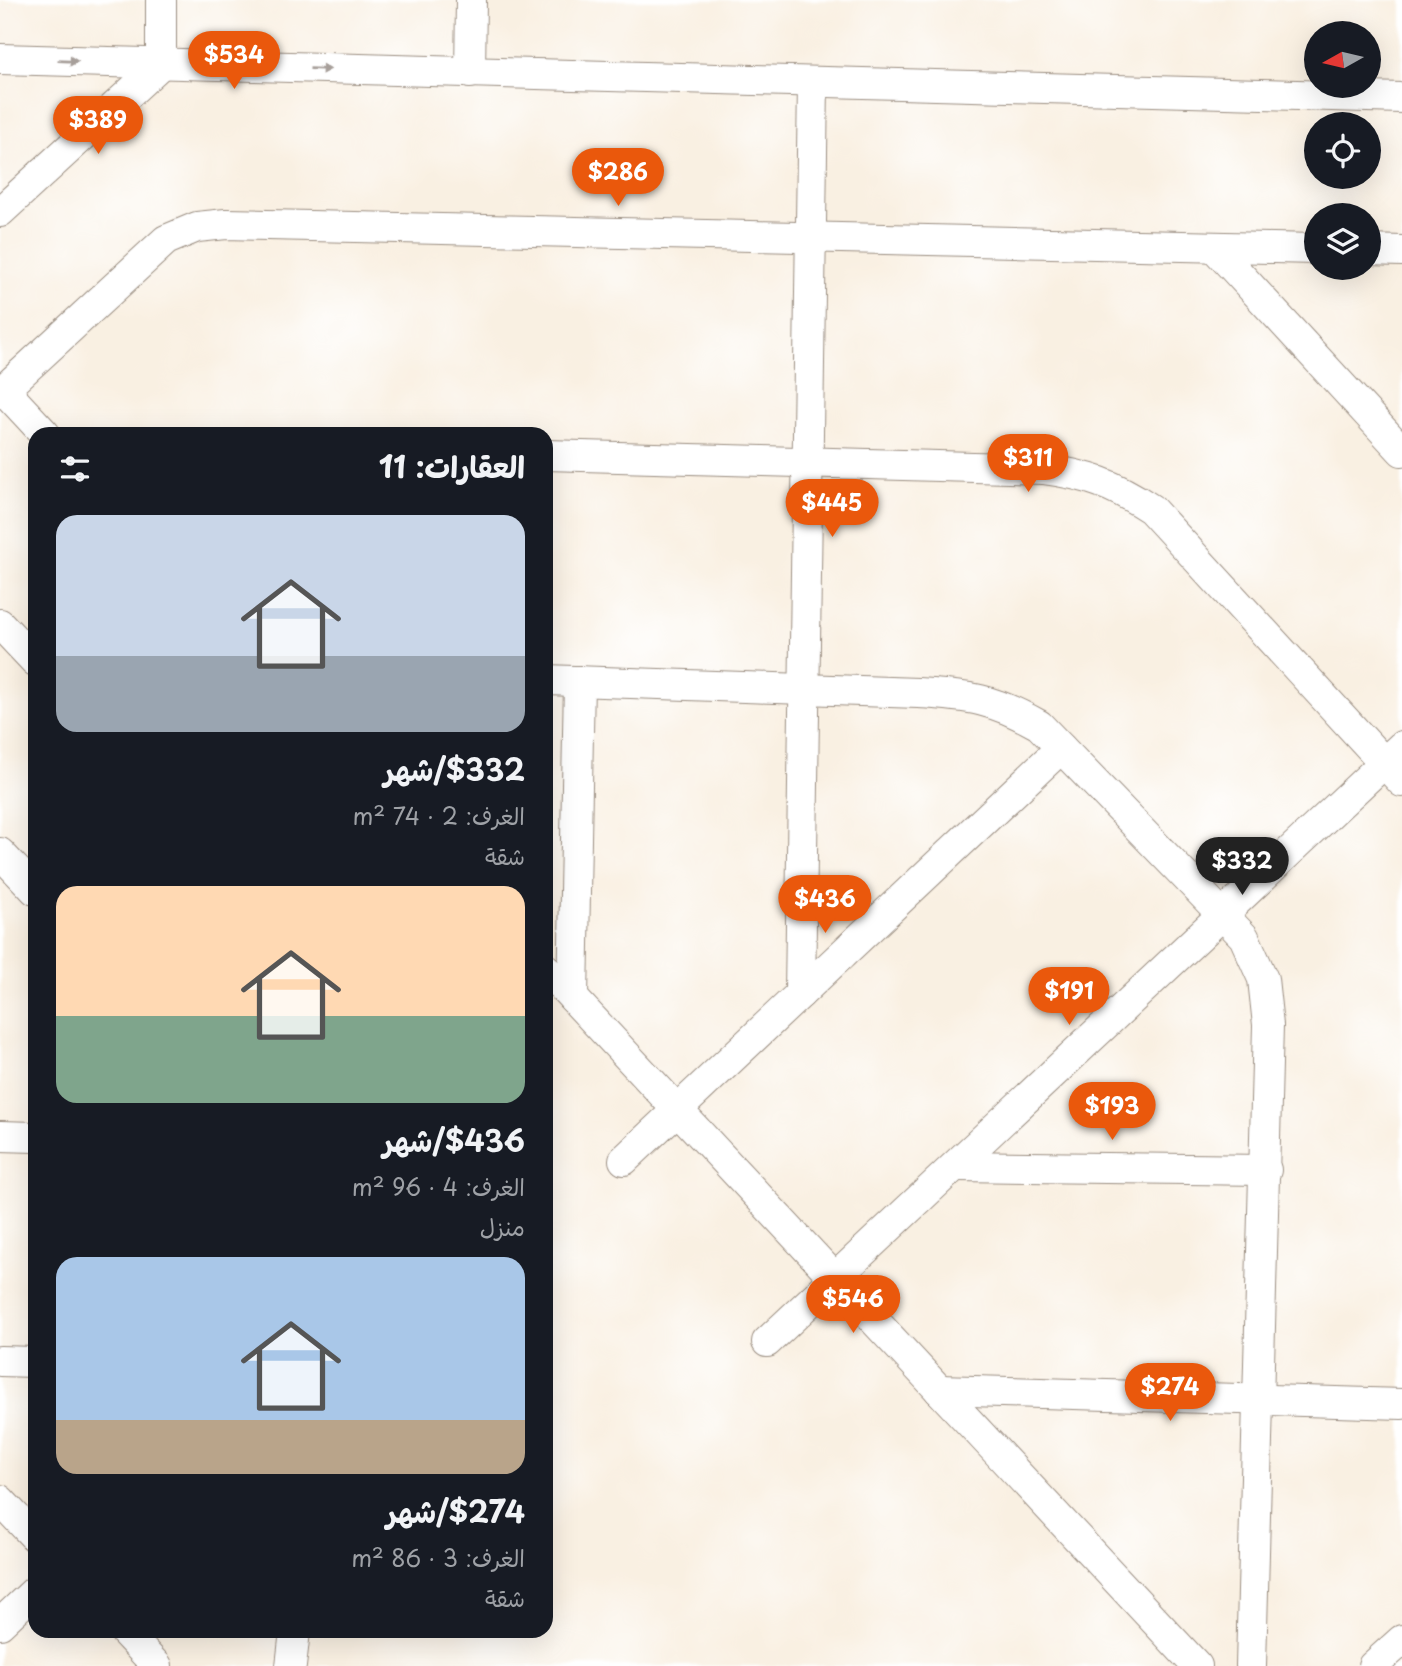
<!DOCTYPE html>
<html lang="ar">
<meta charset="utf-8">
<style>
:root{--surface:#171b24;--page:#242831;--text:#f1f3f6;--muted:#9ea1a6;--accent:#ea580c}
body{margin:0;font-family:"Playpen Sans","Playpen Sans Arabic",sans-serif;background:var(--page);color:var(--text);direction:rtl;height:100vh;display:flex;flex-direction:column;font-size:26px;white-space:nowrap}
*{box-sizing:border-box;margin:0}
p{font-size:23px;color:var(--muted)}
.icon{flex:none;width:38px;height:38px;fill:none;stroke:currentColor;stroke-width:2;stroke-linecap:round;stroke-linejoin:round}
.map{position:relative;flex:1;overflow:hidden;direction:ltr}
.details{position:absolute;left:28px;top:427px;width:525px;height:1211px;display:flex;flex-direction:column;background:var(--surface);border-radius:21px;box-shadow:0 7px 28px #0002;direction:rtl}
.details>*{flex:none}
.needle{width:46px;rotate:262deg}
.buttons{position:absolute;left:1304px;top:21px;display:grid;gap:14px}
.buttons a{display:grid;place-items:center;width:77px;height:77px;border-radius:50%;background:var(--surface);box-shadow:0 7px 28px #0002;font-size:35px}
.price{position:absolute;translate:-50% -60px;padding:0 16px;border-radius:24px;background:var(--accent);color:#fff;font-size:23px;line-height:46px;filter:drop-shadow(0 2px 4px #0008)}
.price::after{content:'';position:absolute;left:50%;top:42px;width:21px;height:16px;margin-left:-10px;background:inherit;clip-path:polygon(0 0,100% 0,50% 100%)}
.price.active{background:#222;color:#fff}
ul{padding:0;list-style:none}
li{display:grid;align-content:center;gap:14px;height:371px;padding:0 28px}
li span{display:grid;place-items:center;height:217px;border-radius:21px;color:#555}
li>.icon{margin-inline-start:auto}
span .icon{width:126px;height:126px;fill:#fffc;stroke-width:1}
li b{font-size:30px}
h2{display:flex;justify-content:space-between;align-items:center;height:84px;padding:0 28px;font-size:30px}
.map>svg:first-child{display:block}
</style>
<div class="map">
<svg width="1402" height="1666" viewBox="0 0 1402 1666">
<rect width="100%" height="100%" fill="#fff"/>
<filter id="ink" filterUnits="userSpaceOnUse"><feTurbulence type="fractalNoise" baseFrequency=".0143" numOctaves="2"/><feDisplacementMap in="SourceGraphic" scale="14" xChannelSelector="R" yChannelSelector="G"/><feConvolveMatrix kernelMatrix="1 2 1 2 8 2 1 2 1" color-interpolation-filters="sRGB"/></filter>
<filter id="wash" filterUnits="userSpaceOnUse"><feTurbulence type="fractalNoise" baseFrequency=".00686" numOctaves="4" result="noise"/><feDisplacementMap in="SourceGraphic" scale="28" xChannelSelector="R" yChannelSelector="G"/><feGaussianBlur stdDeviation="1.57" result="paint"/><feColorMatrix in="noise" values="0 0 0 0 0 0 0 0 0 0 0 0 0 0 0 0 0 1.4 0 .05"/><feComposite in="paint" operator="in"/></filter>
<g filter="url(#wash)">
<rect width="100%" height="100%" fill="#f9f0e2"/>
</g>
<g filter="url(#ink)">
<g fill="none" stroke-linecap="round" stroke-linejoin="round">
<g stroke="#9a8d80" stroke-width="32">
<g id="minor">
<polyline points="0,59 1402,98"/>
<polyline points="470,73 471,0"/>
<polyline points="0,212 161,64 161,0"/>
<polyline points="1214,247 1402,451"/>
<polyline points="1368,250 1402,251"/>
<polyline points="4,390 45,434"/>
<polyline points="0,393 166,240 197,227 226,224 1316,249"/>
<path d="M546,455L1043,469C1088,475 1113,484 1151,509L1402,782"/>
<polyline points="0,624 35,661"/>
<path d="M546,680L918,693C971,696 993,699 1039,725L1244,937L1263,979L1268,1025L1251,1666"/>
<polyline points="0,853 35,890"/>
<polyline points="546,969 1197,1666"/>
<polyline points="800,994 813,83"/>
<polyline points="573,998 579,681"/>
<polyline points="0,1136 35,1137"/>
<polyline points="624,1160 1061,748"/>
<polyline points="958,1166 1266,1170"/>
<polyline points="767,1342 1402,746"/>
<polyline points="0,1361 35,1362"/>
<polyline points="939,1390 1402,1404"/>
<polyline points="0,1500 35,1537"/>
<polyline points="0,1624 35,1591"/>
<polyline points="124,1631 157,1666"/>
<polyline points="291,1666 295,1631"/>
<polyline points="1373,1666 1402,1640"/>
</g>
</g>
<use href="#minor" stroke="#fff" stroke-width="30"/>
</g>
<defs><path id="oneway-solid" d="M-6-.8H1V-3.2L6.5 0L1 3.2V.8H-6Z" transform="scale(1.75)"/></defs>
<g fill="#a79f9a">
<use href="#oneway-solid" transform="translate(68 61) rotate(2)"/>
<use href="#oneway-solid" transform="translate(320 69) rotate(2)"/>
</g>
</g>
</svg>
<div class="buttons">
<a><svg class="needle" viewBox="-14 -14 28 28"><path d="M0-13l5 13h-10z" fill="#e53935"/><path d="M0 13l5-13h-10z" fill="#9ea1a6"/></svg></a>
<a><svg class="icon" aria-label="locate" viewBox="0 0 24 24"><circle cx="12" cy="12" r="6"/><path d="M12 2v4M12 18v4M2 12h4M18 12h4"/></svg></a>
<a><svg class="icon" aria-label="layers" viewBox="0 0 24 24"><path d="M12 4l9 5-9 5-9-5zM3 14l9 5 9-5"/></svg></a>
</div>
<b class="price" style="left:234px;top:91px">$534</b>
<b class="price" style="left:98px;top:156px">$389</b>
<b class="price" style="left:618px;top:208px">$286</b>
<b class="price" style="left:1028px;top:494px">$311</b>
<b class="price" style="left:832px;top:539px">$445</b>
<b class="price active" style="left:1242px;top:897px">$332</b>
<b class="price" style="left:825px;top:935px">$436</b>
<b class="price" style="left:1069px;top:1027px">$191</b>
<b class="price" style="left:1112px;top:1142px">$193</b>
<b class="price" style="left:853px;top:1335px">$546</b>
<b class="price" style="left:1170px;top:1423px">$274</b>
<section class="details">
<h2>العقارات: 11<svg class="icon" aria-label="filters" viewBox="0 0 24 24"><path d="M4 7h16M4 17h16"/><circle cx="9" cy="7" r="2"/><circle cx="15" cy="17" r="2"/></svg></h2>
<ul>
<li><span style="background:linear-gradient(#c9d6e8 65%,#9aa5b1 0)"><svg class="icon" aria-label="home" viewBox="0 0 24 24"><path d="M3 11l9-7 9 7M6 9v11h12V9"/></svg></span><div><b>$332/شهر</b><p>الغرف: 2 · 74 m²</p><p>شقة</p></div></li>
<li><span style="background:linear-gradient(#ffd9b3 60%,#7fa58c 0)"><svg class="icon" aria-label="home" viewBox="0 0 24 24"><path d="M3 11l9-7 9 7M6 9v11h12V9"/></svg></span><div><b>$436/شهر</b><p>الغرف: 4 · 96 m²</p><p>منزل</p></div></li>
<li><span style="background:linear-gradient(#a9c7e8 75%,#b9a48a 0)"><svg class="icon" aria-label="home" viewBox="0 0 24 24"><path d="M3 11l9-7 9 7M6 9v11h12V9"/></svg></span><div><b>$274/شهر</b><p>الغرف: 3 · 86 m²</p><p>شقة</p></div></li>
</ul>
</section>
</div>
